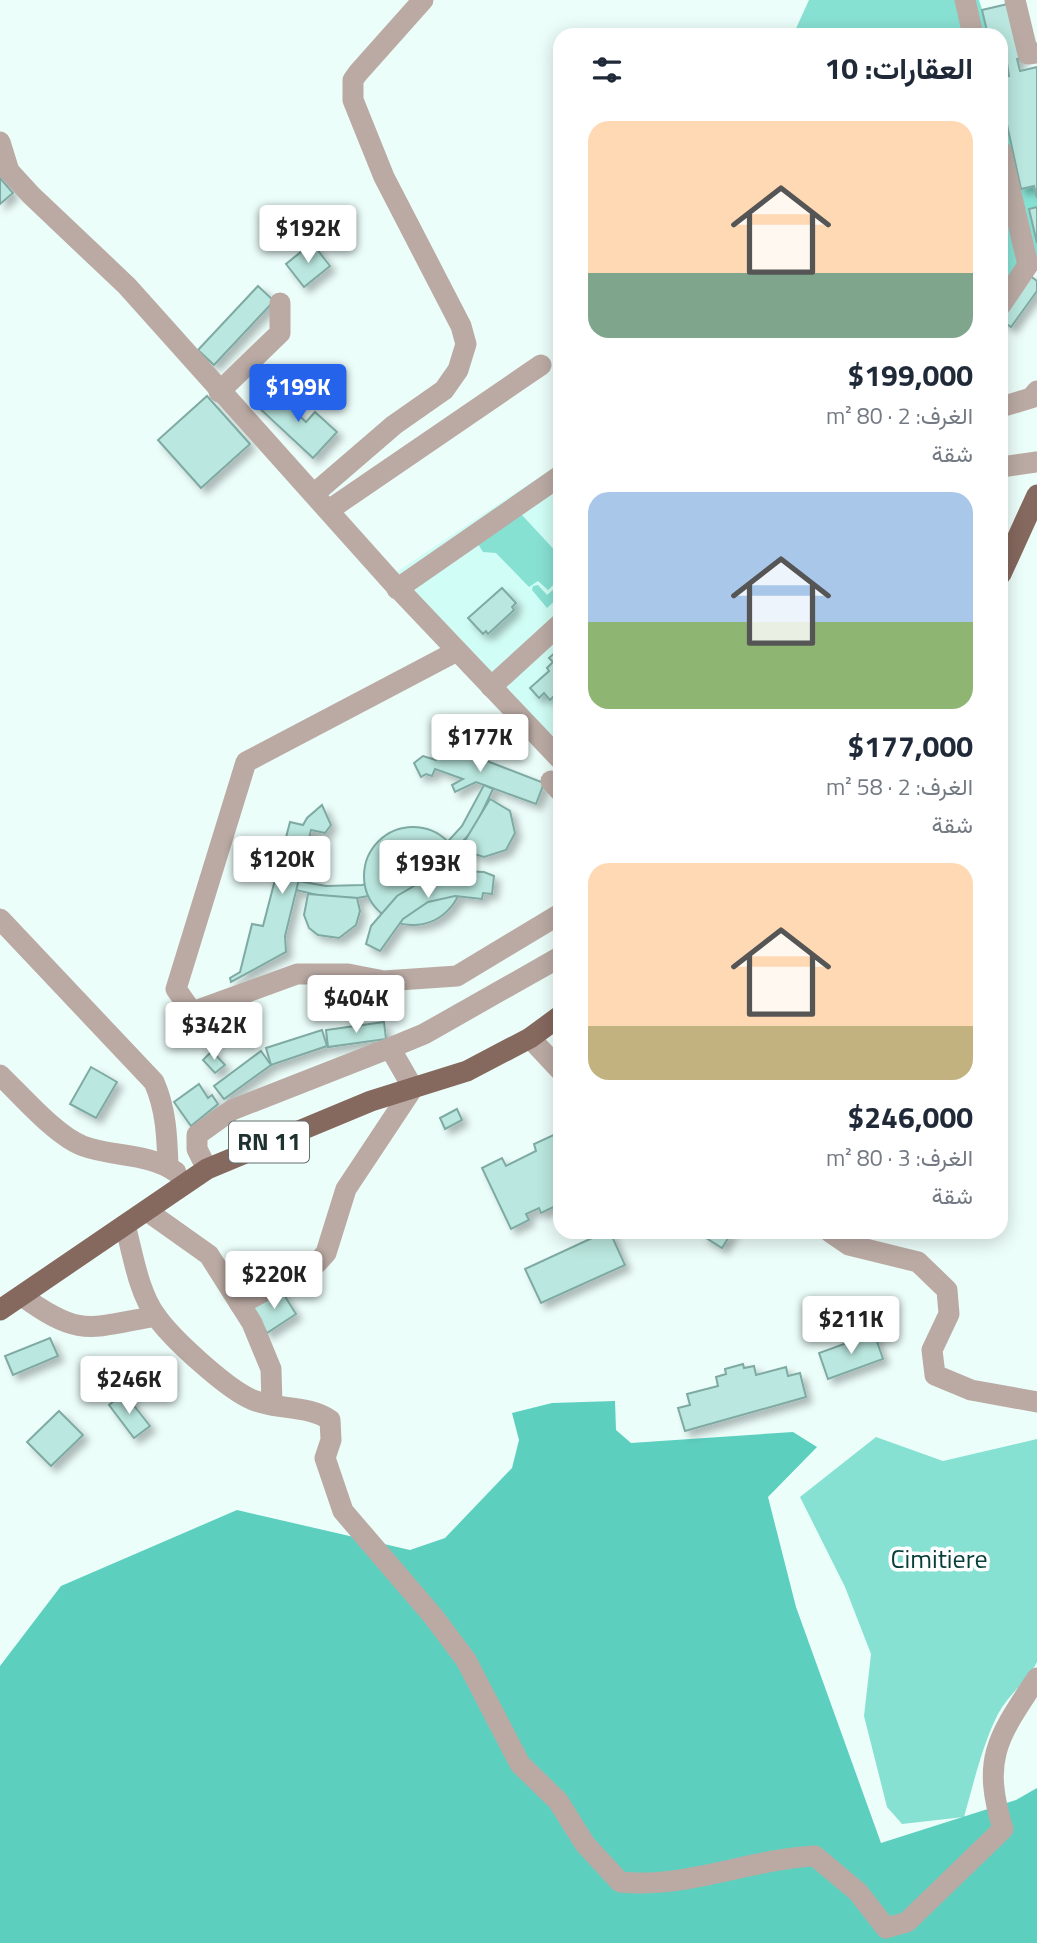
<!DOCTYPE html>
<html lang="ar">
<meta charset="utf-8">
<style>
:root{--surface:#fff;--page:#f6f6f7;--text:#1f2937;--muted:#747a83;--accent:#2563eb}
body{margin:0;font-family:"Titillium Web",Vazirmatn,sans-serif;background:var(--page);color:var(--text);direction:rtl;height:100vh;display:flex;flex-direction:column;font-size:26px;white-space:nowrap}
*{box-sizing:border-box;margin:0}
p{font-size:23px;color:var(--muted)}
.icon{flex:none;width:38px;height:38px;fill:none;stroke:currentColor;stroke-width:2;stroke-linecap:round;stroke-linejoin:round}
.map{position:relative;flex:1;overflow:hidden;direction:ltr}
.side{position:absolute;left:553px;top:28px;width:455px;height:1211px;display:flex;flex-direction:column;background:var(--surface);border-radius:21px;box-shadow:0 4px 18px #0003;direction:rtl}
.side>*{flex:none}
.price{position:absolute;translate:-50% -60px;padding:0 16px;border-radius:7px;background:#fff;color:#222;font-size:23px;line-height:46px;filter:drop-shadow(0 2px 4px #0008)}
.price::after{content:'';position:absolute;left:50%;top:42px;width:21px;height:16px;margin-left:-10px;background:inherit;clip-path:polygon(0 0,100% 0,50% 100%)}
.price.on{background:var(--accent);color:#fff}
ul{padding:0;list-style:none}
li{display:grid;align-content:center;gap:14px;height:371px;padding:0 35px}
li span{display:grid;place-items:center;height:217px;border-radius:21px;color:#555}
li>.icon{margin-inline-start:auto}
span .icon{width:126px;height:126px;fill:#fffc;stroke-width:1}
li b{font-size:30px}
h2{display:flex;justify-content:space-between;align-items:center;height:84px;padding:0 35px;font-size:30px}
.map>svg:first-child{display:block}
</style>
<div class="map">
<svg width="1037" height="1943" viewBox="0 0 1037 1943">
<defs>
<filter id="shadow"><feDropShadow dx="5.5" dy="5.5" stdDeviation="3.5" flood-color="#0004"/></filter>
</defs>
<rect width="100%" height="100%" fill="#ecfefa"/>
<polygon fill="#d0fdf5" points="560,463 560,748 395,573"/>
<g fill="#87e1d3">
<polygon points="809,0 979,0 982,9 1012,3 1020,71 1037,67 1037,258 1029,275 1037,281 1037,291 1011,327 1001,320 1001,35 793,35"/>
<polygon points="521,514 560,556 560,579 548,590 538,581 529,587 496,553 483,552 478,544"/>
<polygon points="560,584 560,596 547,608 532,590 533,586 538,585 547,595"/>
<path d="M876,1437L943,1461L1037,1439V1662C1027,1682 1008,1695 998,1714C982,1746 974,1782 964,1817L902,1824L887,1807L864,1716L871,1654L845,1587L800,1497Z"/>
</g>
<polygon fill="#5ccfbf" points="615,1401 616,1430 631,1443 793,1432 817,1447 768,1497 796,1607 881,1843 1016,1800 1037,1788 1037,1943 0,1943 0,1666 61,1586 237,1510 410,1550 445,1538 512,1468 519,1440 512,1413 552,1403"/>
<g fill="#bae7df" stroke="#7faaa3" stroke-width="2" filter="url(#shadow)">
<polygon points="1012,3 1024,57 1017,59 1020,71 1037,67 1037,198 1034,186 1021,189 1001,97 1001,78 1009,76 1007,63 1001,65 1001,35 988,35 982,10"/>
<polygon points="0,178 13,193 0,204"/>
<polygon points="1037,207 1037,243 1029,209"/>
<polygon points="312,243 330,266 304,287 286,264"/>
<polygon points="1029,275 1037,281 1037,291 1011,327 1001,320 1001,315"/>
<polygon points="258,286 274,301 214,365 198,350"/>
<polygon points="271,389 306,422 315,412 337,432 313,458 256,405"/>
<polygon points="207,396 250,444 201,488 158,440"/>
<polygon points="502,588 516,603 512,607 514,610 488,634 486,631 483,634 468,618"/>
<polygon points="557,651 560,654 560,690 550,700 544,693 539,698 530,688 549,671 547,668 553,662 549,658"/>
<polygon points="443,744 544,783 536,804 476,782 455,792 452,785 463,779 435,769 432,776 426,774 421,777 414,763 423,756 436,760"/>
<polygon points="484,785 493,789 474,829 442,864 416,881 386,893 357,898 326,897 296,890 298,881 326,886 362,885 394,877 417,866 442,848 462,826"/>
<polygon points="490,799 510,811 515,833 506,850 484,857 471,853 463,844"/>
<polygon points="322,805 331,825 325,833 311,830 285,936 286,952 231,982 230,978 240,972 252,924 263,926 290,822 303,825 307,818"/>
<circle cx="413" cy="876" r="49"/>
<polygon points="458,871 484,872 494,876 492,894 483,893 482,899 455,896 428,902 403,919 380,951 366,944 371,926 397,896 426,879"/>
<polygon points="308,894 357,898 360,911 356,925 339,938 318,935 309,928 304,915"/>
<polygon points="384,1022 386,1039 328,1047 326,1030"/>
<polygon points="322,1030 327,1046 271,1065 266,1048"/>
<polygon points="212,1051 225,1065 215,1073 203,1060"/>
<polygon points="261,1051 271,1065 224,1099 214,1086"/>
<polygon points="91,1067 117,1082 96,1118 70,1104"/>
<polygon points="199,1084 208,1098 212,1095 218,1104 191,1126 174,1102"/>
<polygon points="457,1109 462,1120 445,1129 440,1118"/>
<polygon points="560,1132 560,1204 541,1213 539,1208 526,1214 529,1220 511,1229 482,1168 502,1158 506,1166 536,1151 534,1144"/>
<polygon points="605,1232 610,1232 625,1265 541,1303 525,1269"/>
<polygon points="706,1232 732,1232 722,1248 703,1236"/>
<polygon points="281,1290 296,1314 267,1333 251,1309"/>
<polygon points="874,1333 883,1359 828,1379 819,1353"/>
<polygon points="50,1338 58,1356 13,1375 5,1356"/>
<polygon points="743,1364 744,1368 754,1366 756,1375 786,1367 788,1376 800,1373 806,1397 685,1431 678,1408 690,1405 687,1394 718,1386 716,1377 726,1374 725,1369"/>
<polygon points="124,1393 150,1426 134,1438 109,1405"/>
<polygon points="59,1411 83,1435 51,1466 27,1442"/>
</g>
<g fill="none" stroke-linecap="round" stroke-linejoin="round">
<g stroke="#bbaaa4" stroke-width="21">
<polyline points="965,0 973,35"/>
<polyline points="1015,0 1028,54 1037,53"/>
<polyline points="0,142 9,171 31,195 127,286 392,582 560,759"/>
<polyline points="1001,151 1028,265 1001,305"/>
<polyline points="219,392 280,333 280,303"/>
<polyline points="1001,407 1031,398 1037,391"/>
<polyline points="1001,467 1037,462"/>
<polyline points="315,493 394,425 444,390 458,370 466,344 461,326 384,177 353,100 353,80 358,73 423,0"/>
<polyline points="329,510 541,365"/>
<polyline points="397,589 560,476"/>
<polyline points="457,651 246,762 176,989 192,1012 297,974 348,974 384,981 457,976 560,914"/>
<polyline points="491,687 560,624"/>
<polyline points="551,781 560,791"/>
<path d="M0,919L154,1082C166,1109 167,1136 168,1166"/>
<polyline points="530,1038 560,1070"/>
<polyline points="390,1048 424,1034 560,957"/>
<path d="M0,1075C21,1095 56,1136 83,1146C113,1157 150,1153 176,1172"/>
<polyline points="207,1169 197,1149 197,1135 232,1110 390,1048 413,1088 346,1189 326,1253 317,1263 240,1304"/>
<polyline points="147,1211 209,1255 252,1323 271,1369 272,1405"/>
<path d="M125,1225C133,1254 138,1291 156,1316C172,1339 228,1390 253,1400C278,1410 309,1405 330,1420L331,1440L325,1458L343,1511L433,1616L466,1660L520,1764L558,1801L585,1844L620,1882C685,1889 750,1859 815,1856L858,1892L886,1928L907,1922L1003,1829C981,1758 998,1737 1037,1678"/>
<polyline points="830,1232 849,1245 918,1262 947,1290 949,1314 932,1350 935,1375 971,1390 1037,1402"/>
<path d="M22,1296C80,1338 89,1328 156,1316"/>
</g>
<g stroke="#85685e" stroke-width="21">
<polyline points="1001,574 1037,495"/>
<polyline points="0,1310 207,1169 371,1101 467,1071 530,1038 560,1016"/>
</g>
</g>
<g text-anchor="middle" stroke-width="7" stroke-linejoin="round" paint-order="stroke">
<rect fill="#fff" stroke="#626f6d" stroke-width="2" x="229" y="1121.5" width="80" height="41" rx="5"/>
<g font-size="24" font-weight="bold" fill="#1f312e">
<text x="269" y="1150">RN 11</text>
</g>
<g font-size="26" fill="#073e38" stroke="#fff">
<text x="939" y="1568">Cimitiere</text>
</g>
</g>
</svg>
<b class="price" style="left:308px;top:265px">$192K</b>
<b class="price on" style="left:298px;top:424px">$199K</b>
<b class="price" style="left:480px;top:774px">$177K</b>
<b class="price" style="left:282px;top:896px">$120K</b>
<b class="price" style="left:428px;top:900px">$193K</b>
<b class="price" style="left:356px;top:1035px">$404K</b>
<b class="price" style="left:214px;top:1062px">$342K</b>
<b class="price" style="left:274px;top:1311px">$220K</b>
<b class="price" style="left:851px;top:1356px">$211K</b>
<b class="price" style="left:129px;top:1416px">$246K</b>
<section class="side">
<h2>العقارات: 10<svg class="icon" aria-label="filters" viewBox="0 0 24 24"><path d="M4 7h16M4 17h16"/><circle cx="9" cy="7" r="2"/><circle cx="15" cy="17" r="2"/></svg></h2>
<ul>
<li><span style="background:linear-gradient(#ffd9b3 70%,#7fa58c 0)"><svg class="icon" aria-label="home" viewBox="0 0 24 24"><path d="M3 11l9-7 9 7M6 9v11h12V9"/></svg></span><div><b>$199,000</b><p>الغرف: 2 · 80 m²</p><p>شقة</p></div></li>
<li><span style="background:linear-gradient(#a9c7e8 60%,#8fb573 0)"><svg class="icon" aria-label="home" viewBox="0 0 24 24"><path d="M3 11l9-7 9 7M6 9v11h12V9"/></svg></span><div><b>$177,000</b><p>الغرف: 2 · 58 m²</p><p>شقة</p></div></li>
<li><span style="background:linear-gradient(#ffd9b3 75%,#c2b280 0)"><svg class="icon" aria-label="home" viewBox="0 0 24 24"><path d="M3 11l9-7 9 7M6 9v11h12V9"/></svg></span><div><b>$246,000</b><p>الغرف: 3 · 80 m²</p><p>شقة</p></div></li>
</ul>
</section>
</div>
